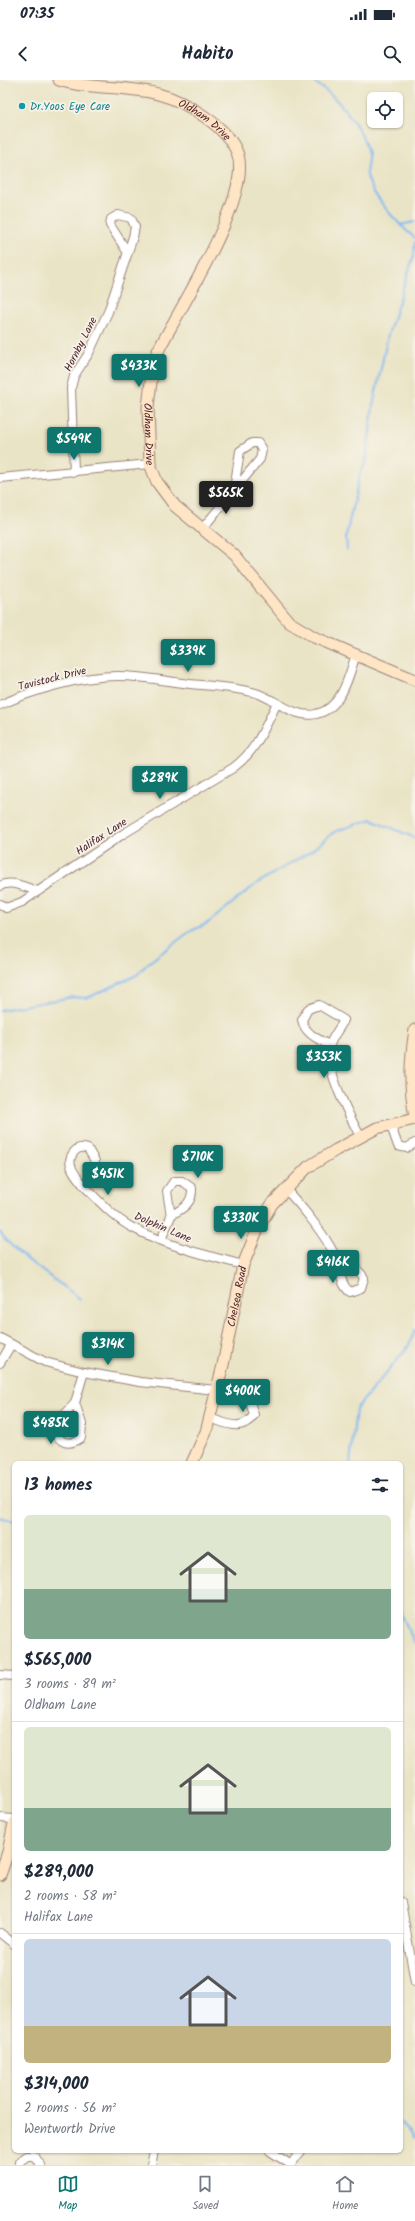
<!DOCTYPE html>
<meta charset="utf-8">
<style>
:root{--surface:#fff;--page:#f2f2f3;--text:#1f2937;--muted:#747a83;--line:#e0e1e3;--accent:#0f766e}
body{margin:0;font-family:Kalam,sans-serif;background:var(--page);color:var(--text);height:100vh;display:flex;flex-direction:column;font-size:15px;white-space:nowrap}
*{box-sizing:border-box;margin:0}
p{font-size:13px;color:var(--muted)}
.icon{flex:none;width:22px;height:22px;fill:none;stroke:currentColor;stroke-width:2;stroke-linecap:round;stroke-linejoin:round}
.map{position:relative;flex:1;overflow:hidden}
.sheet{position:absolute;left:12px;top:1381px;width:391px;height:692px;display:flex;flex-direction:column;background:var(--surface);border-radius:6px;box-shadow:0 1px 3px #0004}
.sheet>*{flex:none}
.controls{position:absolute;left:367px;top:12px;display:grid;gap:8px}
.controls a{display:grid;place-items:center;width:36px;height:36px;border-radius:6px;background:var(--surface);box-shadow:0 1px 3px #0004;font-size:20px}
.price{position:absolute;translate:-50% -34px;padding:0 9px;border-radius:4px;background:var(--accent);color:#fff;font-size:13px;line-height:26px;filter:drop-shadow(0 1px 2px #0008)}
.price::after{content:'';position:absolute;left:50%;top:24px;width:12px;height:9px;margin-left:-6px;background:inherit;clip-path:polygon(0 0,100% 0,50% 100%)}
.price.selected{background:#222;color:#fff}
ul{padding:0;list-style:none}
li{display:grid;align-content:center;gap:8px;height:212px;padding:0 12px}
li+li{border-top:1px solid var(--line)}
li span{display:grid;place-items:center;height:124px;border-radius:6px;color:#555}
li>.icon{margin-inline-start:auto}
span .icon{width:72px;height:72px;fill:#fffc;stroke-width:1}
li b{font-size:17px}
h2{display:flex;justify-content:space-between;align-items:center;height:48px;padding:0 12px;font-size:17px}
.status{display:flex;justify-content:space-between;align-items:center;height:28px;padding:0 20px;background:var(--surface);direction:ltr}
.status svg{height:11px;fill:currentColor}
header{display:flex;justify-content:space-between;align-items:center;height:52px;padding:0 12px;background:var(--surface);font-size:18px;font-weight:600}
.tab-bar{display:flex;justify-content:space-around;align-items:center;height:56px;border-top:1px solid var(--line);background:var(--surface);font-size:11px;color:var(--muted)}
.tab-bar a{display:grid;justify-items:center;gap:2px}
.tab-bar .selected{color:var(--accent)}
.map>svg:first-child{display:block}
</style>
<div class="status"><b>07:35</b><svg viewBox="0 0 49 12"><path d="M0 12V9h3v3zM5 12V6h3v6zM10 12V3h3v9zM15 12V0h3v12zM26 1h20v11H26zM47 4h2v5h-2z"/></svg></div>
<header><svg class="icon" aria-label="back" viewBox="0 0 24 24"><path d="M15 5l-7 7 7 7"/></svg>Habito<svg class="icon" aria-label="search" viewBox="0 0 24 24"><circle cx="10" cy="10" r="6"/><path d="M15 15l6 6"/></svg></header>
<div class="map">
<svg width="415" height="2085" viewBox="0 0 415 2085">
<rect width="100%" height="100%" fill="#f7f3e8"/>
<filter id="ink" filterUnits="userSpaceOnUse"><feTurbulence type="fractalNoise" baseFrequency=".025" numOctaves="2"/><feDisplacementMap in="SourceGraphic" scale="8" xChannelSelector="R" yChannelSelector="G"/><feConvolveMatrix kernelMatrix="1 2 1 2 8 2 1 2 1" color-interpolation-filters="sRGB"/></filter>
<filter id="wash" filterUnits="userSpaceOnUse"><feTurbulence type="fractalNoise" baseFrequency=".012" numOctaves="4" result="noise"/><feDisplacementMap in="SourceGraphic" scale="16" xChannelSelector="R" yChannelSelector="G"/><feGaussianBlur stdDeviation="0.9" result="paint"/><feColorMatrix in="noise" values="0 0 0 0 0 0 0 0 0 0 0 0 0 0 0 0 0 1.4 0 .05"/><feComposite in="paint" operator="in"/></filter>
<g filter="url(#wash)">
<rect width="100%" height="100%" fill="#eae4c6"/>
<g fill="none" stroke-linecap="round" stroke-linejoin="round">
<g stroke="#81b9f2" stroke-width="2">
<path d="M311,0C336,15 362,45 368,74C369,81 365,89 367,95C371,116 399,145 415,158"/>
<polyline points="400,145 415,142"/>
<polyline points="347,470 346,456 360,393 366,382 373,326 388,255 414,175 415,162"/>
<polyline points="0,930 73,917 87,918 137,895 147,884 189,852 208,843 256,804 311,771 334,752 371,739 415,758"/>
<path d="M0,1152C14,1174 58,1201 80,1219"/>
<polyline points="350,1383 356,1329 408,1267 415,1250"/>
<polyline points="0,1437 14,1441"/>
<polyline points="401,1533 415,1564"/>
<polyline points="401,2043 415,2059"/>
</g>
</g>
</g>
<g filter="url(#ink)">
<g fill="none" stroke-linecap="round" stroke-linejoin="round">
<g stroke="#9a8278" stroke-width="10">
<g id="street">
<polyline points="74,392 71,308 74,296 89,273 108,232 133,157 135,147 131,138 118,135 111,139 110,145 128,173"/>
<polyline points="0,398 150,384"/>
<polyline points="202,449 260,379 262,370 258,363 252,363 240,371 234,409"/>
<path d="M0,625C33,610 81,596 118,596C141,596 166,601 190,604C212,606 235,607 256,613C275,619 295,639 316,634C342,629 349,596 356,574"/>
<path d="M0,806C11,799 26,808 38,811"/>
<path d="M0,824L6,828L22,822L123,754L233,688C257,670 264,649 277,623"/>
<path d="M329,965C318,959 305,954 302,940L308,929L319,925L344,940C340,948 332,957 330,965C323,987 350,1037 360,1056"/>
<polyline points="391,1046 398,1066 407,1068 415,1063"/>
<path d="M86,1108C79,1099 63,1084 74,1072C78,1067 83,1067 88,1069L95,1081L86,1108C100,1122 115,1139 133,1148C167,1166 206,1175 243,1185"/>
<path d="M285,1109C301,1125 326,1156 335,1176C341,1188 339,1204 350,1212L361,1208L364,1198C358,1187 348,1186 337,1183"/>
<path d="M161,1160L171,1136V1135C183,1129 193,1123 192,1108L182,1101H174L167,1111L171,1136"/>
<path d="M0,1258L45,1282L84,1292L140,1302L216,1310L250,1322L254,1335C241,1353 227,1343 209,1338"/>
<polyline points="0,1283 11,1265"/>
<path d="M75,1323L82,1344L81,1358C69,1366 59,1364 54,1349L57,1343L75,1323L84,1292"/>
<polyline points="0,1595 14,1596"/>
<polyline points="0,1738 14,1739"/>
<polyline points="401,1822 415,1902"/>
<polyline points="0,1853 14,1864"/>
<polyline points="270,2071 291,2085"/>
<polyline points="19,2085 19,2082 27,2076 34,2076 41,2085"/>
<polyline points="151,2085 154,2071"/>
<polyline points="291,2085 300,2071"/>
</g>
</g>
<g stroke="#9a8278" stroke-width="13">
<g id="secondary">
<path id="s1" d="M59,0C91,10 126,5 158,14C185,21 229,47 238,75C251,119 179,229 158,271L152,293L148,327L150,384L157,402L175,426L234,475L289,542L314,557L415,600"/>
<path d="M415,950C410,981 409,1006 415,1037"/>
<path id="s2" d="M192,1383L206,1352L223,1285L243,1185L258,1148L272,1124L308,1087L336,1070L377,1048L415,1039"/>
<polyline points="0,1795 8,1772 14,1743"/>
</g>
</g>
<use href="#street" stroke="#fff" stroke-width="8"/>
<use href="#secondary" stroke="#fee5c5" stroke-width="11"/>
</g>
</g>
<circle fill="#0f9aa8" stroke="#f7f3e8" stroke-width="1.5" cx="22" cy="26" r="4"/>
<g text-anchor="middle" stroke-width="3.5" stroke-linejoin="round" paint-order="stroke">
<g font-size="11" fill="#0d838f" stroke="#f7f3e8" text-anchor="start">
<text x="30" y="30">Dr.Yoos Eye Care</text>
</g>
<g font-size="11" fill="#4a1f2b" stroke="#f7f3e8">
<text dy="4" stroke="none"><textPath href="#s1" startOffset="154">Oldham Drive</textPath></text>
<text transform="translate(80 264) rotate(-63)" y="4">Hornby Lane</text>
<text dy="4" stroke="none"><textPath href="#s1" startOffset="503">Oldham Drive</textPath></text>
<text transform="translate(52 598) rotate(-14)" y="4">Tavistock Drive</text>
<text transform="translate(101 756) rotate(-33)" y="4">Halifax Lane</text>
<text transform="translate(163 1147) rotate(23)" y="4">Dolphin Lane</text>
<text dy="4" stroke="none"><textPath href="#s2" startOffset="173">Chelsea Road</textPath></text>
</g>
</g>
</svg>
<div class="controls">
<a><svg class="icon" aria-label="locate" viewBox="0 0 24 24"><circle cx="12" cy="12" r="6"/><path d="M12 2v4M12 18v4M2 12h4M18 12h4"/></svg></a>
</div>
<b class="price" style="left:139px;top:308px">$433K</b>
<b class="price" style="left:74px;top:381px">$549K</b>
<b class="price selected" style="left:226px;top:435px">$565K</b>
<b class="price" style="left:188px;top:593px">$339K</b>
<b class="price" style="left:160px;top:720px">$289K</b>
<b class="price" style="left:324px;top:999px">$353K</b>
<b class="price" style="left:198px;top:1099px">$710K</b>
<b class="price" style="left:108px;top:1116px">$451K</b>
<b class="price" style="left:241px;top:1160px">$330K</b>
<b class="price" style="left:333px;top:1204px">$416K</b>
<b class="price" style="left:108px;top:1286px">$314K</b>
<b class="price" style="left:243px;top:1333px">$400K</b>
<b class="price" style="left:51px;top:1365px">$485K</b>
<section class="sheet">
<h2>13 homes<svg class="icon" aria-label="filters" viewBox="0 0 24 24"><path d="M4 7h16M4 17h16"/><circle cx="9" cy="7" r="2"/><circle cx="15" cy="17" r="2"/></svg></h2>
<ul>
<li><span style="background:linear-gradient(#dfe7d0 60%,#7fa58c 0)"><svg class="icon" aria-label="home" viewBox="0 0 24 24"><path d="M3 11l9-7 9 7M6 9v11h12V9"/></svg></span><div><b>$565,000</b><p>3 rooms · 89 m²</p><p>Oldham Lane</p></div></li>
<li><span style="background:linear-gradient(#dfe7d0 65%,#7fa58c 0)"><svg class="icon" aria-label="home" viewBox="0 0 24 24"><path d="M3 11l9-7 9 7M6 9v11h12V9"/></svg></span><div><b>$289,000</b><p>2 rooms · 58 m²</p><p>Halifax Lane</p></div></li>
<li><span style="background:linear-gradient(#c9d6e8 70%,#c2b280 0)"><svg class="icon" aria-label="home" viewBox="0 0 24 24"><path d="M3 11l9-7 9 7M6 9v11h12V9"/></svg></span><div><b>$314,000</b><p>2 rooms · 56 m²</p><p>Wentworth Drive</p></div></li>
</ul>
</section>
</div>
<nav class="tab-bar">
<a class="selected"><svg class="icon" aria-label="map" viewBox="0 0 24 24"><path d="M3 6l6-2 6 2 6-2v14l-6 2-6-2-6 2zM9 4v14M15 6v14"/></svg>Map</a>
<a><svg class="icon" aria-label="saved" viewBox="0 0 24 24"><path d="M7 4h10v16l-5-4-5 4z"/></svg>Saved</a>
<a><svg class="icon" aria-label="home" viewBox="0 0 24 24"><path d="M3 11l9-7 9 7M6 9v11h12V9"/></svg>Home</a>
</nav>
